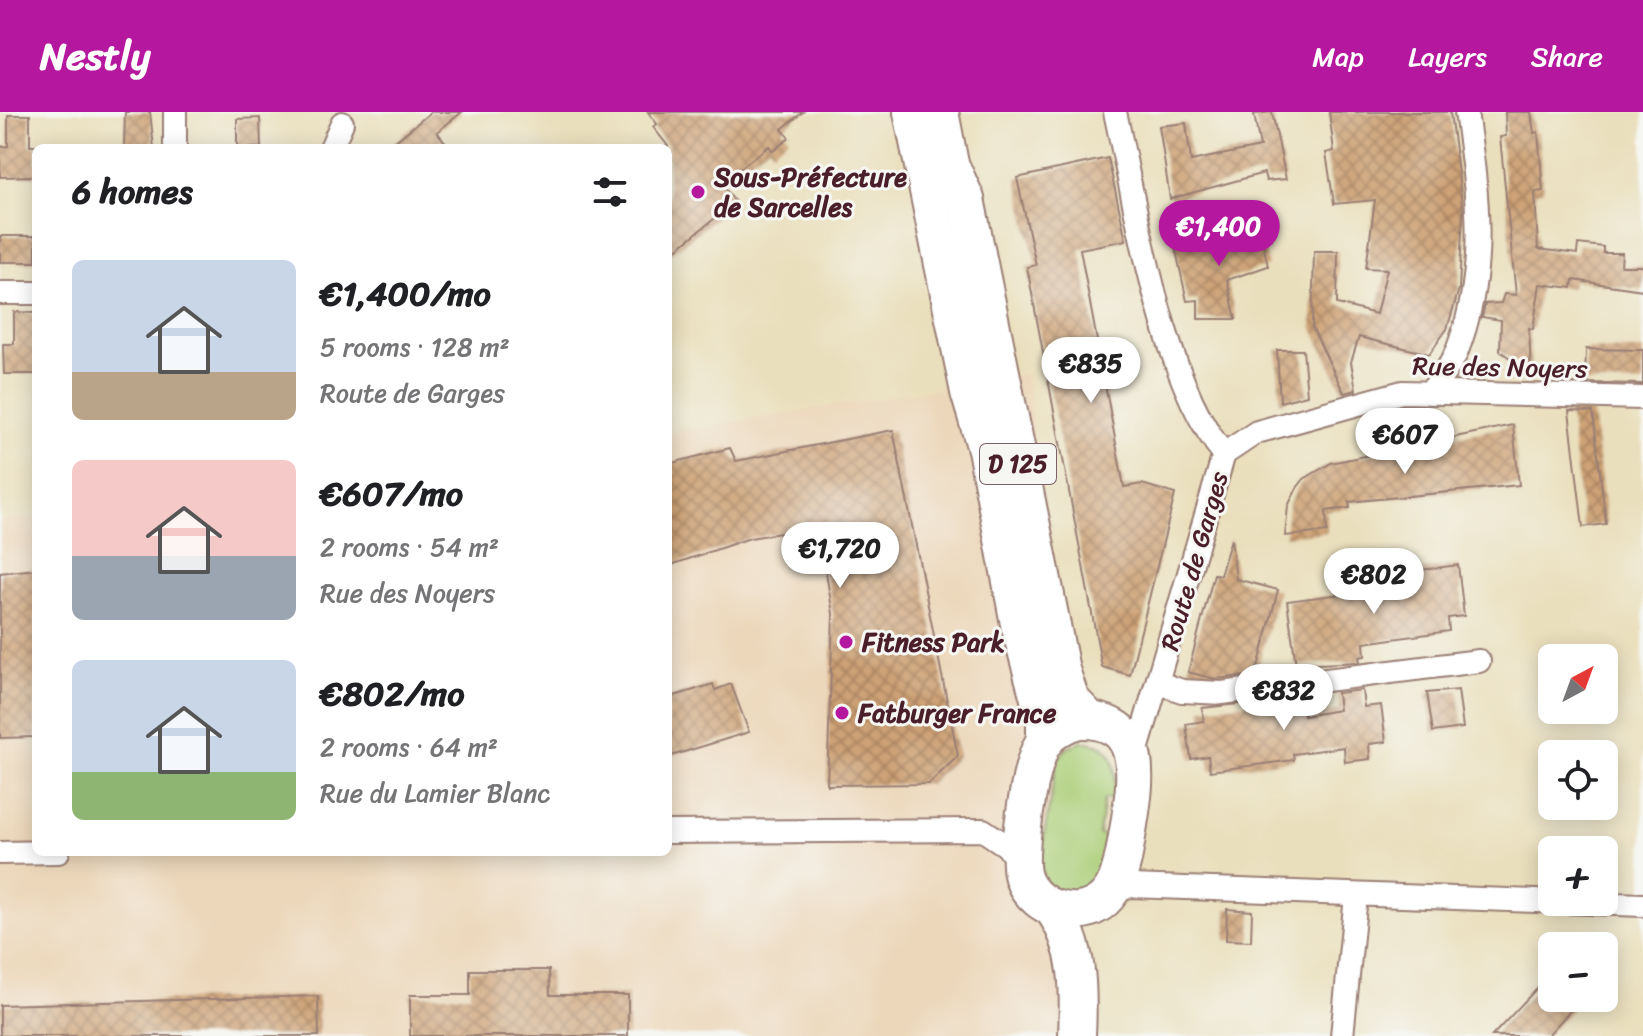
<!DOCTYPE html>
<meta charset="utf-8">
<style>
:root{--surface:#fff;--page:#f2f2f2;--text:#202124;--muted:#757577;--accent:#b5179e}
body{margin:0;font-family:Sriracha,sans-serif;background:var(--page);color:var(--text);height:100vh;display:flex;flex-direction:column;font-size:30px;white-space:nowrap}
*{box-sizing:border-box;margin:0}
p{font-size:26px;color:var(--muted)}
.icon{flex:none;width:44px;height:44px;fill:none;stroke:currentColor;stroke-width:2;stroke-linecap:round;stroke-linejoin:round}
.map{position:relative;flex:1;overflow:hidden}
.sheet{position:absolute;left:32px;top:32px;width:640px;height:712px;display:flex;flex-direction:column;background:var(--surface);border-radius:12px;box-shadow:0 4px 20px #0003}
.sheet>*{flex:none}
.needle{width:52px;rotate:41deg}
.buttons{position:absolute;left:1538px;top:532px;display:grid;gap:16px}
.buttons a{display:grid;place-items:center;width:80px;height:80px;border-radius:12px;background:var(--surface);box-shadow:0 4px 20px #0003;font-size:40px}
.price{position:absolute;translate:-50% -68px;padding:0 18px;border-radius:28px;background:#fff;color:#222;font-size:26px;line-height:52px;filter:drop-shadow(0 2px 4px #0008)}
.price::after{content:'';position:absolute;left:50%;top:48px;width:24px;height:18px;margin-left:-12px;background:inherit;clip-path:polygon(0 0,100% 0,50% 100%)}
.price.active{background:var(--accent);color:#fff}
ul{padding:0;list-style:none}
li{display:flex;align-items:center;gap:24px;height:200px;padding:0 40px}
li span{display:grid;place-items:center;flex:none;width:224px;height:160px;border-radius:12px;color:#555}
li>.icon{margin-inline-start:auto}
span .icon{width:96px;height:96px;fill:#fffc;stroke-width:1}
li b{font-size:34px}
h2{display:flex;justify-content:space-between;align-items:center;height:96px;padding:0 40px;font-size:34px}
header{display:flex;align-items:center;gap:48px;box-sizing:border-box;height:112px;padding:0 40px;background:var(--accent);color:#fff}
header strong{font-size:38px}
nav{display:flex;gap:44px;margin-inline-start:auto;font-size:28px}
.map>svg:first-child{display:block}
</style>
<header>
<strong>Nestly</strong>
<nav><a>Map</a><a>Layers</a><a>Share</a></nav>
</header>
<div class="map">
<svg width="1643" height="924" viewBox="0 0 1643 924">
<defs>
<pattern id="building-cross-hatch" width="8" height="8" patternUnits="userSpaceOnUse" patternTransform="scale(2)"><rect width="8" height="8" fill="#cda276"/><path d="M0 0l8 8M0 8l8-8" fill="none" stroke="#a88361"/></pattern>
</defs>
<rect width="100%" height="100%" fill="#f6f6f2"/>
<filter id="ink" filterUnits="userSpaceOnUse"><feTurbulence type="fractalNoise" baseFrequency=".0125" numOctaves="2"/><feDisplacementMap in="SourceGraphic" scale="16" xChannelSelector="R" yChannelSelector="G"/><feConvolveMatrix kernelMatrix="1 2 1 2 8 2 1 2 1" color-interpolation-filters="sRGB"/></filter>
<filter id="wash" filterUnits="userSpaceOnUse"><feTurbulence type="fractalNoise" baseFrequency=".006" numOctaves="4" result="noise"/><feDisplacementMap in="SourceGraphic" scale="32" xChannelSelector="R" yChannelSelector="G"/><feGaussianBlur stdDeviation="1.8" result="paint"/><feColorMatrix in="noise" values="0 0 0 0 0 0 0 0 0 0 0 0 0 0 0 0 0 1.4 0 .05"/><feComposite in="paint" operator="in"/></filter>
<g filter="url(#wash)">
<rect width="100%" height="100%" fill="#eadfbc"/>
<polygon fill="#ecd7ba" points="1026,262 1087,741 1071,924 0,924 0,408 36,404 36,740 668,740 668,321"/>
<path fill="#abce77" stroke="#7a7651" stroke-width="2" d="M1081,630C1118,628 1117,660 1113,687H1104L1099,722L1107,727L1098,769C1080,786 1061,785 1044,768L1040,747L1057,648L1067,636Z"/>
<g id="blocks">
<g fill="url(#building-cross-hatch)">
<polygon points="125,0 150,0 154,36 124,36"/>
<polygon points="431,0 462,0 437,20 450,36 387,36"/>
<polygon points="648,0 803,0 782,17 789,26 773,39 769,34 721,71 735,90 668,144 668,34 653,15 657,12"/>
<polygon points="1272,0 1286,67 1266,69 1264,61 1170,87 1159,14 1186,11 1191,49 1260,35 1254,2"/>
<polygon points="1329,0 1450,0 1463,100 1459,177 1447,217 1429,242 1359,225 1351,250 1356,278 1344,281 1312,215 1314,139 1338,139 1337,192 1376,202 1387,157 1366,156 1375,88 1334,92 1326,41 1334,39"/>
<polygon points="1505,0 1531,0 1534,21 1538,20 1543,79 1535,80 1538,137 1577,142 1578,132 1603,135 1603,141 1622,141 1621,154 1643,154 1643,178 1573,168 1572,176 1540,172 1533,217 1529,216 1531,261 1500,239 1501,208 1482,205 1485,192 1501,191 1504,182 1516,183 1500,25 1506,24"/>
<polygon points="8,3 30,3 30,34 36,34 36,64 0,65 0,35 8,34"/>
<polygon points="260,6 261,36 237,36 237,7"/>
<polygon points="1108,46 1126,128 1080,137 1124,375 1142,372 1175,382 1130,563 1102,555 1027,155 1036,153 1017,66"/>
<polygon points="1259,113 1268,154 1227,168 1236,207 1198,207 1198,188 1187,189 1174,130"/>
<rect x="0" y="124" width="36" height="26"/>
<polygon points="14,200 36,201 36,262 4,262 3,232 14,232"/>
<polygon points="1586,237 1643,238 1643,272 1585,271"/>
<polygon points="1277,238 1303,238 1307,283 1280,290"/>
<polygon points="1569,299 1593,300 1606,412 1583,415"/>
<polygon points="1513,313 1519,373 1349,390 1350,396 1326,399 1327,420 1285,424 1288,394 1297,376 1304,367 1331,351"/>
<polygon points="893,318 958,644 929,672 827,673 833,502 818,415 750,426 668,454 668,352 730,336 736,349"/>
<polygon points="1231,427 1236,467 1278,478 1256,563 1215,567 1188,560 1214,462 1220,463"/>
<polygon points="1458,453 1464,504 1448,506 1449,519 1364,531 1365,544 1359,545 1360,550 1296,553 1287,489 1389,476 1388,462"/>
<polygon points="36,457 36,625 0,626 0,461"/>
<polygon points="713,572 715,578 731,572 749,620 668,645 668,586"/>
<polygon points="1362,578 1364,595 1381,593 1386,630 1369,632 1370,647 1345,650 1344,635 1293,642 1294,648 1210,659 1208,644 1191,647 1186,612 1204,609 1202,596 1285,587 1287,598 1302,596 1304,604 1339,598 1337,581"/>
<polygon points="1458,578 1463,616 1433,620 1427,581"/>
<polygon points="1227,797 1252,799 1251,829 1226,828"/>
<polygon points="470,858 549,858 550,883 628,883 628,924 410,924 410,883 470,883"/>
<polygon points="1552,860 1552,886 1582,886 1547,924 1492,924"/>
<polygon points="318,884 319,924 0,924 0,893"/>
</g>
</g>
</g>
<g filter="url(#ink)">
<use href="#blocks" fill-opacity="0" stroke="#9a7f74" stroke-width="2"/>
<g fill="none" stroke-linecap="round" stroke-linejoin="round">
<g stroke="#9a7f74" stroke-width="26">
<g id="minor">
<path d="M1115,0C1137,98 1161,266 1224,342L1135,645"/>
<polyline points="175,36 175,0"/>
<polyline points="331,36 342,11"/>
<polyline points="0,181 36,181"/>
<path d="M1430,281C1439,268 1451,254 1457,239C1488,159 1478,83 1466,0"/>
<polyline points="1224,342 1257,320 1402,280 1643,286"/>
<polyline points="1159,571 1182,579 1222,581 1479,549"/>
<polyline points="668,720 983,718 1007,734 1020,753"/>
<polyline points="0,741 58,740"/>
<polyline points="1112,779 1131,774 1643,793"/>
<polyline points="1342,924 1356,784"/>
</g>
</g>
<g stroke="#9a7f74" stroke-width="40">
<g id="primary">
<polyline points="912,0 969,280 986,337 1019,512 1045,609 1045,628"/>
<polyline points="940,0 950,52 966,87 1061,558 1071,588 1090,608"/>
<path d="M1079,608C1147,606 1136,668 1129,713C1123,746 1121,794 1078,799C1063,800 1049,796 1038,787C1030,780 1024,772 1022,762C1017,738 1030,649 1044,630C1052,619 1066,611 1079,608Z"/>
<path d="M1053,797C1080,835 1079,879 1077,924"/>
</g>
</g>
<use href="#minor" stroke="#fff" stroke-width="22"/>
<use href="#primary" stroke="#fff" stroke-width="36"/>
</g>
</g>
<g fill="#b5179e" stroke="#f6f6f2" stroke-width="3">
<circle cx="698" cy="80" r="8"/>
<circle cx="846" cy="530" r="8"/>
<circle cx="842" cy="601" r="8"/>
</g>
<g text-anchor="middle" stroke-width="6" stroke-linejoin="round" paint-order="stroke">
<rect fill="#f6f6f2" stroke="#7e6067" stroke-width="2" x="980" y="332" width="76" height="40" rx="6"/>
<g font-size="24" font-weight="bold" fill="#4a1f2b">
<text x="1018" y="360">D 125</text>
</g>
<g font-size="26" font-weight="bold" fill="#4a1f2b" stroke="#f6f6f2" text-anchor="start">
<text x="714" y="74">Sous-Préfecture<tspan x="714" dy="30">de Sarcelles</tspan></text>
<text x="862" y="539">Fitness Park</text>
<text x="858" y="610">Fatburger France</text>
</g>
<g font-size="26" fill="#4a1f2b" stroke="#f6f6f2">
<text transform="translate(1500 255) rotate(1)" y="9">Rue des Noyers</text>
<text transform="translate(1194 449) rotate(-74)" y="9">Route de Garges</text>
</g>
</g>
</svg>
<div class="buttons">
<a><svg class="needle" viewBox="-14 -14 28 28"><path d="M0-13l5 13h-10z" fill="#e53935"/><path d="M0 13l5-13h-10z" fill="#757577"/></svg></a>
<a><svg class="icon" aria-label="locate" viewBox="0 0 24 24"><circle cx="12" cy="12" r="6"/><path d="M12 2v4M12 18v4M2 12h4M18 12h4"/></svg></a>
<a>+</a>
<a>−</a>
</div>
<b class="price active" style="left:1219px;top:156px">€1,400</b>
<b class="price" style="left:1091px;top:293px">€835</b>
<b class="price" style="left:1405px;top:364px">€607</b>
<b class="price" style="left:840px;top:478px">€1,720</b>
<b class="price" style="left:1374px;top:504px">€802</b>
<b class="price" style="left:1284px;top:620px">€832</b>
<section class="sheet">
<h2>6 homes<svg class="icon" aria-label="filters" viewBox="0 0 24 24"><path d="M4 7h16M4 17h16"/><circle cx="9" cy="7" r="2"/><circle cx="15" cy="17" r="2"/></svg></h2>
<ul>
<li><span style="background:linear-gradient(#c9d6e8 70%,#b9a48a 0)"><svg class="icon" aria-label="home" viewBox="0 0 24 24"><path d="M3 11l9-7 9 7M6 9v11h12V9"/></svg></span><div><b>€1,400/mo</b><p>5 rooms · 128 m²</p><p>Route de Garges</p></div></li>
<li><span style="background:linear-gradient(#f6c9c9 60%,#9aa5b1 0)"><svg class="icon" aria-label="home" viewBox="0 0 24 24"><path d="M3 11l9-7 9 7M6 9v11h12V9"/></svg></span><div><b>€607/mo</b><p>2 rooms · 54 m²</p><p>Rue des Noyers</p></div></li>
<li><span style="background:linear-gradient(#c9d6e8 70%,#8fb573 0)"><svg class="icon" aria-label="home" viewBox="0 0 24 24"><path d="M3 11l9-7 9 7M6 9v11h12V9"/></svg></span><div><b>€802/mo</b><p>2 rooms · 64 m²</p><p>Rue du Lamier Blanc</p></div></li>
</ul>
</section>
</div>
